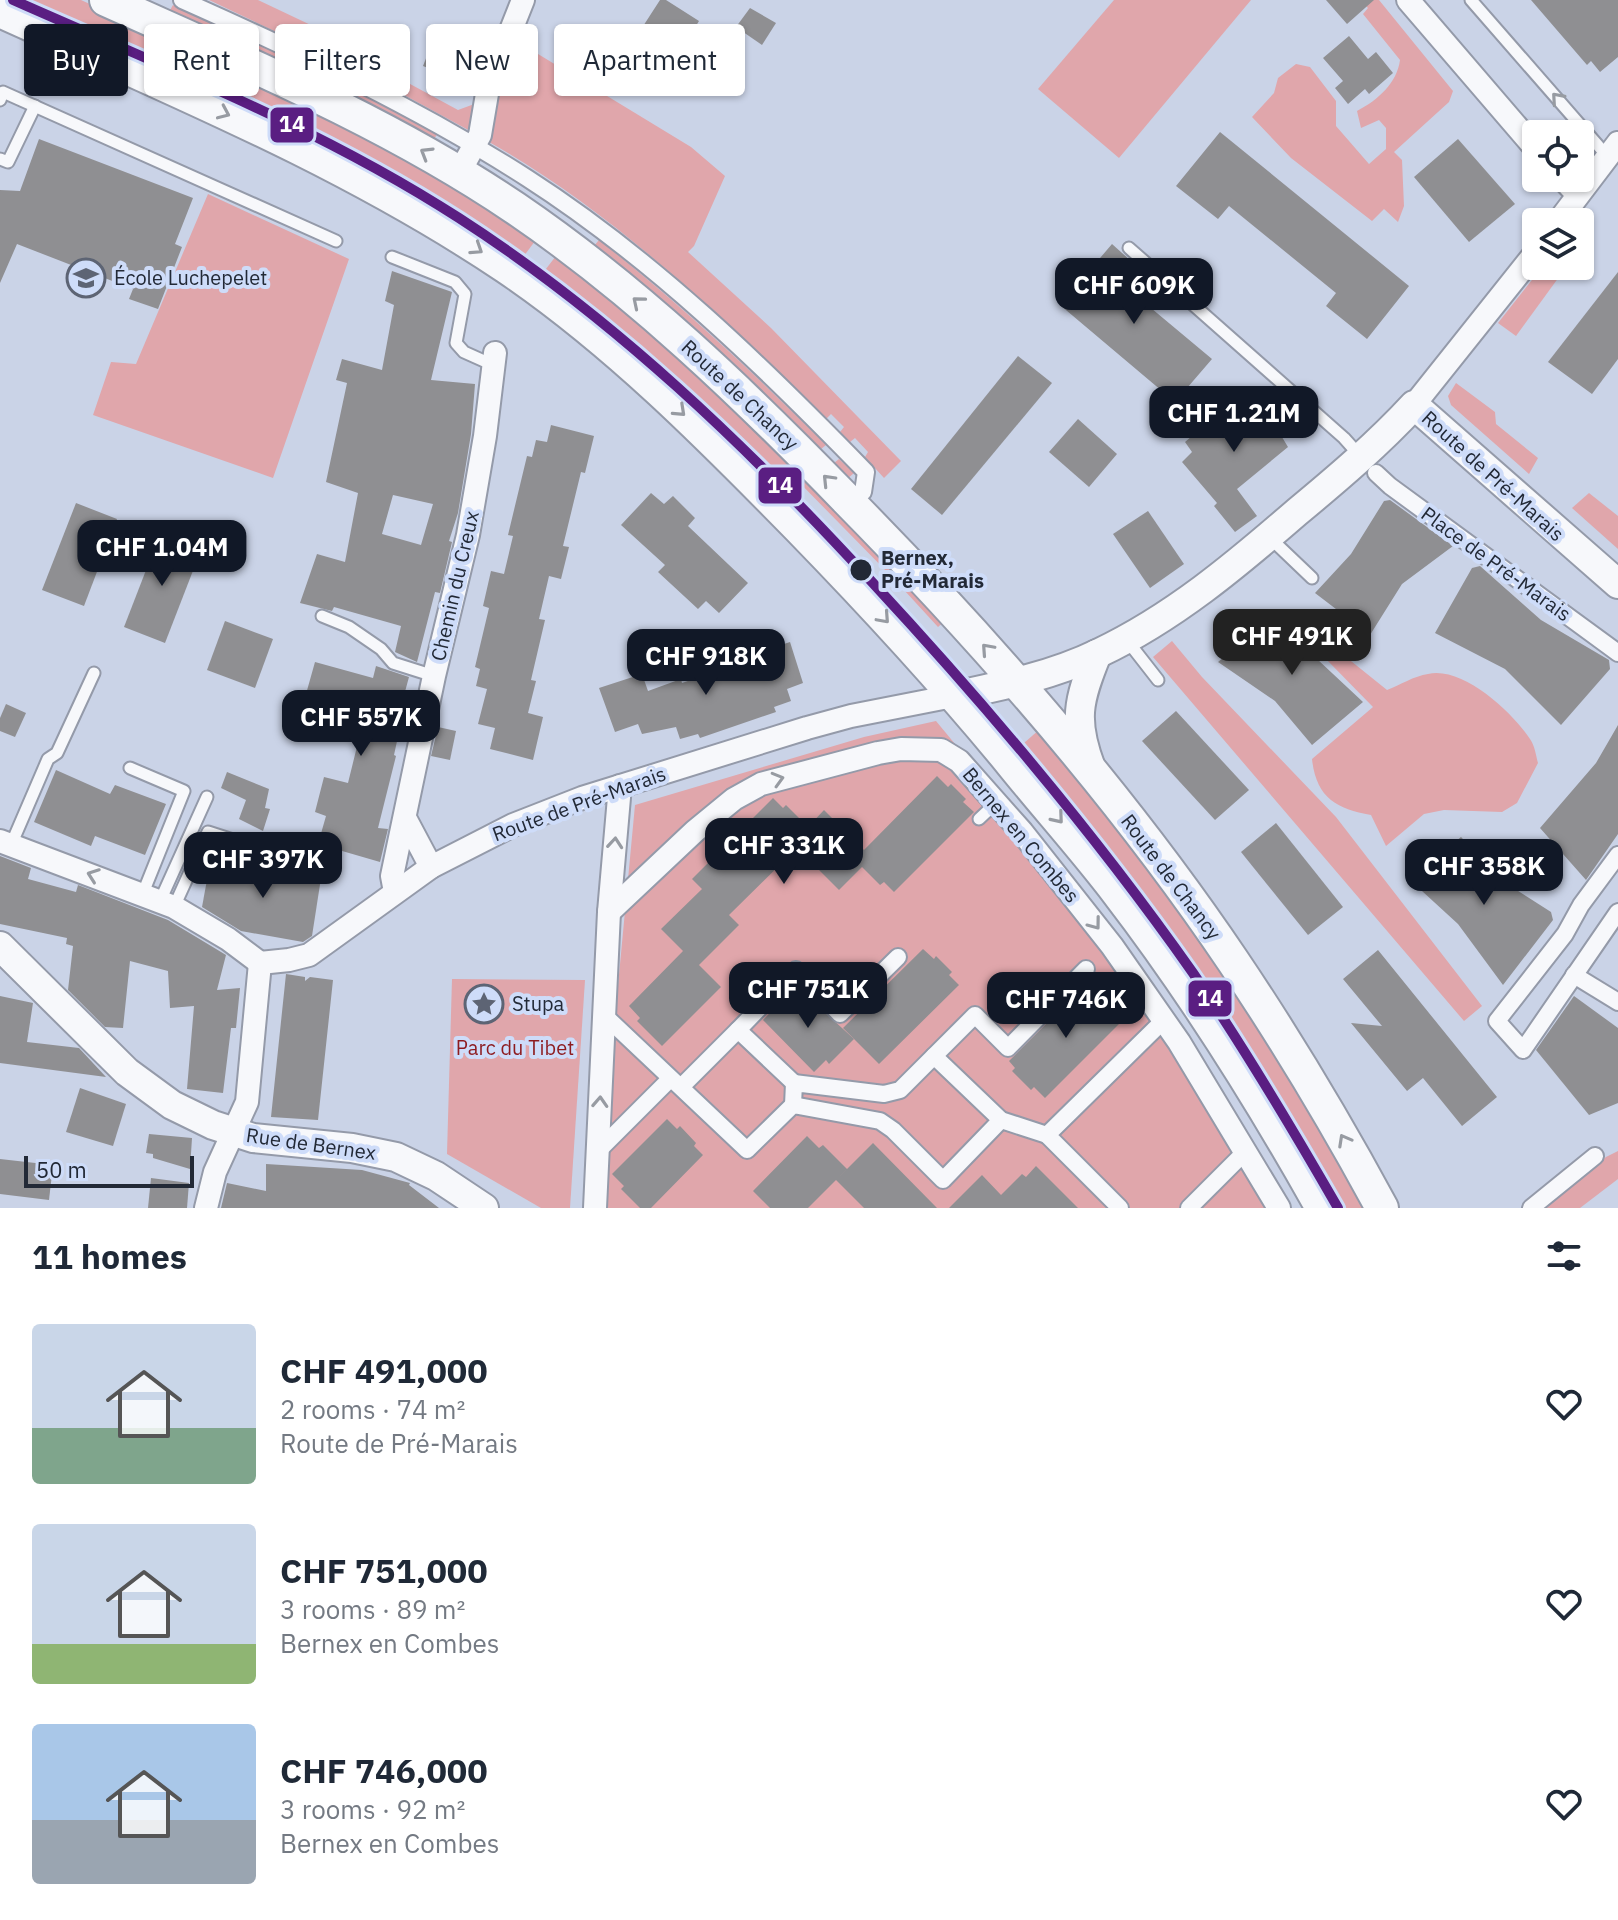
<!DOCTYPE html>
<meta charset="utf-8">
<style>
:root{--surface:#fff;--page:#f2f2f3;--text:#1f2937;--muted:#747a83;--accent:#111827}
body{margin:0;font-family:"IBM Plex Sans",sans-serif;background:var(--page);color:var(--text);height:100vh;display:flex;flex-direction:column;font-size:30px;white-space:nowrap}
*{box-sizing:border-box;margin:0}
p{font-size:26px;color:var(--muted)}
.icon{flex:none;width:44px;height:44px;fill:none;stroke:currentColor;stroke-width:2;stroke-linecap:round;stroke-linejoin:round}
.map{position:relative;height:1208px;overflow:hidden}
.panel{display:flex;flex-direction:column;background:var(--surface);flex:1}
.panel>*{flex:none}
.banner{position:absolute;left:24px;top:24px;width:800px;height:72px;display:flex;gap:16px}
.tools{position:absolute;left:1522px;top:120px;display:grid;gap:16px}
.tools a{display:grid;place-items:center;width:72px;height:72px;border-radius:8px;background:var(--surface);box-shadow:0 2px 6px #0004;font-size:40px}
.scale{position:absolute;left:24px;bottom:20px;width:170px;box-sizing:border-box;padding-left:8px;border:4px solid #222936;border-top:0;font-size:22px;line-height:28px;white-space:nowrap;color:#222936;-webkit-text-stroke:6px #cedcf9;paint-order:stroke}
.price{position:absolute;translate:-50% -68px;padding:0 18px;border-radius:16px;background:var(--accent);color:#fff;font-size:26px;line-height:52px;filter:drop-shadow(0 2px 4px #0008)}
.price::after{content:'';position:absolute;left:50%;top:48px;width:24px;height:18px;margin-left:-12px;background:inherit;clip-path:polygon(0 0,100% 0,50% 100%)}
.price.active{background:#222;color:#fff}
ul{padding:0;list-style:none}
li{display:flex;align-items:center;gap:24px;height:200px;padding:0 32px}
li span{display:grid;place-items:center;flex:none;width:224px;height:160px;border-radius:8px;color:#555}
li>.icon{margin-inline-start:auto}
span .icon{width:96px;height:96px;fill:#fffc;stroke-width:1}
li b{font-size:34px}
h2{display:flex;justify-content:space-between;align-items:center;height:96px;padding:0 32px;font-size:34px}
.tag{padding:0 28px;border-radius:8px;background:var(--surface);box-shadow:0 2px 6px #0004;font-size:28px;line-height:72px}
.tag.active{background:var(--accent);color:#fff}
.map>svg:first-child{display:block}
</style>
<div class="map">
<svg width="1618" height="1208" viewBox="0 0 1618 1208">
<rect width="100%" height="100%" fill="#cad3e7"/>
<g fill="#e0a6ab">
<polygon points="1,0 81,0 325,111 538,237 518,264"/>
<polygon points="209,0 258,0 393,64 388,72 458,110 477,103 472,132 373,78"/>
<polygon points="1114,0 1251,0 1119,158 1038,89"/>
<path d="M1360,0H1379L1453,91L1449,102L1394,152L1402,160L1404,206L1398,222L1384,209L1372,221L1291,158L1252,117L1274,93L1278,78L1296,64L1310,67L1336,101V126L1369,164L1386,149V128L1379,120L1361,128L1357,111C1378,100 1397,83 1400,60L1363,14L1368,8Z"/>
<polygon points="173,5 353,88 438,133 434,139 376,109 169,12"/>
<path d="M515,40L691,147L725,176L694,246L688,252L771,328L901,461L884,478L865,457L868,452L855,438L850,442L840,432L844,427L831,414L826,419C723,318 615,213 489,142L502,73Z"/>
<polygon points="208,194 349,259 273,478 93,415 111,362 136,364"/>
<path d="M599,240C679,303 753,372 826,445L821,449L834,463L839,459L854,473L847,479C767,396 684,317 594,246Z"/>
<polygon points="559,252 654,328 946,620 938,627 893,578 791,474 776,488 539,278"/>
<polygon points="1543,266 1567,266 1516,336 1498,323"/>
<polygon points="1456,383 1495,412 1496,424 1538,458 1529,474 1451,405 1448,396"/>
<polygon points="793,492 928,635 921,642 786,499"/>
<polygon points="1589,493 1618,516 1618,549 1572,508"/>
<polygon points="1172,641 1202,677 1336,817 1482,1006 1464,1021 1153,657"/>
<path d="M1341,653L1387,690C1400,685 1414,676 1428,674C1463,666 1512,712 1530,739C1535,746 1536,756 1538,763L1517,803L1502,812L1444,810L1424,814L1386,846L1371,815C1336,809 1316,797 1312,759L1373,707L1325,658Z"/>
<path d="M936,721L1003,802L1009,798C1112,929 1210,1062 1290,1208H604L617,996L635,805L864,737Z"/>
<polygon points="1040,729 1206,941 1370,1208 1333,1208 1016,750"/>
<polygon points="452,979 585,980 570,1208 541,1208 447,1154"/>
<polygon points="1618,1151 1618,1179 1580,1208 1543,1208 1606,1157"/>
</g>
<g fill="#8f8f92" fill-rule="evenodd">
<polygon points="660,0 666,0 699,21 672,65 636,43 641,36 638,34"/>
<polygon points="1326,0 1374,0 1347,24"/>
<polygon points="1531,0 1618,0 1618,57 1600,72 1591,61 1587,65"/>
<polygon points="750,8 776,23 762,45 736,27"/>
<polygon points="1349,36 1368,59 1376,52 1393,73 1369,94 1365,89 1348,104 1335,88 1343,81 1323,58"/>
<polygon points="434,38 469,52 458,80 423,66"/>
<polygon points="1220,132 1409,286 1367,339 1326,306 1336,293 1229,206 1218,219 1176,186"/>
<polygon points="39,139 193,198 175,244 182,247 158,309 129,299 133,289 17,244 0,283 0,190 20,191"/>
<polygon points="1458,139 1515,204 1469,242 1414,177"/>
<polygon points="1112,244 1141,270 1127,288 1212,359 1175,402 1060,305"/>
<path d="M392,271L452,292L431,380L475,384L471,434L458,513L449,541L452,542L440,593L435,592L417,662L395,652L401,626L334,607L332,611L300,603L317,554L345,562L358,493L326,482L347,383L336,380L342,359L382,370L394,305L385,301ZM393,495L433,504L421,545L382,534Z"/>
<polygon points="1618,272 1618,359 1592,394 1548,362"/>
<polygon points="1018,356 1052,383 942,515 911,489"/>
<polygon points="1251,386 1288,447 1237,489 1257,516 1235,532 1214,506 1217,503 1182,462 1192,452 1185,442"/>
<polygon points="1078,419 1117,454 1089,487 1049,452"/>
<polygon points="551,425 594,436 585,473 581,472 563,546 569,547 561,579 549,576 539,619 545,620 531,680 536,681 528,713 543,717 533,760 490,749 495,728 478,724 487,689 476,686 480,669 475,667 489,608 483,606 491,571 504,574 513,536 508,535 527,456 532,457 536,440 547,442"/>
<polygon points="651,493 664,504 673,496 695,518 688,526 748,583 719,613 706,601 698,609 658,572 665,565 621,525"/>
<polygon points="1390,500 1453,546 1402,584 1370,635 1315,593 1351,554 1384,501"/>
<polygon points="76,503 117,519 84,606 42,590"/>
<polygon points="1148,511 1184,564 1150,588 1113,534"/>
<polygon points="160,534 201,550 165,643 124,627"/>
<polygon points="1480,566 1541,620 1609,660 1610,669 1561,725 1505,669 1435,633 1472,568"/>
<polygon points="1278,612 1285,613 1317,659 1363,702 1312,745 1275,701 1218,662"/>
<polygon points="225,621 273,639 255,688 207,670"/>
<polygon points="790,642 803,683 787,689 791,701 774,707 776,712 700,738 698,734 680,739 676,727 642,734 638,724 615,732 599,688 642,674 648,691 681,679 682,683 755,658 754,654"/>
<polygon points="315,662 373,678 376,666 409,677 403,699 406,700 394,755 396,756 378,828 388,829 380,862 318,844 326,816 315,812 324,777 348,783 366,710 306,694"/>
<polygon points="6,704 26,713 15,737 0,731 0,718"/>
<polygon points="1176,711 1249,790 1215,820 1142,741"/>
<polygon points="1618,725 1618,834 1586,880 1540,828 1596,763"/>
<polygon points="438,727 456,731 450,760 431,756"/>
<polygon points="56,770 110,794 115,785 166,804 145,855 95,836 91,846 34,822"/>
<polygon points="227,772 269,789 265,808 270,809 263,831 239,819 246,800 221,788"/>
<polygon points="937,776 948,787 951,784 966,799 963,802 974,812 894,892 884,882 880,885 862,867 839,890 797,848 729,915 739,925 699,965 721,987 662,1046 637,1021 640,1018 629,1006 683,951 661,929 702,889 692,879 773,798 783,808 786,805 808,827 824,810 864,850"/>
<polygon points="1276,823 1343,907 1308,935 1241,852"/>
<polygon points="1461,837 1504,882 1551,912 1553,920 1503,985 1458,924 1410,880"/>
<polygon points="0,856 31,868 28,879 76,892 78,885 168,920 226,955 217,990 240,988 236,1028 231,1028 223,1093 187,1089 194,1006 170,1008 168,971 130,961 123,1028 105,1027 68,990 73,946 66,944 67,938 0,924"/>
<polygon points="211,858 321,878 312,936 303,942 241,931 202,907"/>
<polygon points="923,949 934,959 936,956 952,972 949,975 959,985 879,1064 843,1028"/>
<polygon points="1378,950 1497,1097 1462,1126 1423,1078 1407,1091 1351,1023 1382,1026 1343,979"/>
<polygon points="286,974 305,977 305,981 310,977 333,980 318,1120 271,1117"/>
<polygon points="1088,982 1098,992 1101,989 1116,1004 1114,1007 1125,1018 1045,1098 1034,1087 1031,1090 1012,1071 1015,1068 1009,1061"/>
<polygon points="796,986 854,1039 829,1064 826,1060 814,1072 763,1020"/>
<polygon points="0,996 33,1003 27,1042 79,1048 106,1077 0,1063"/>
<polygon points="1574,996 1618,1028 1618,1103 1589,1115 1536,1050"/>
<polygon points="80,1088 126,1104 113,1146 66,1132"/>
<polygon points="667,1119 677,1129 680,1126 696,1143 694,1146 703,1155 651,1208 640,1208 621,1189 624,1186 612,1174"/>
<polygon points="149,1134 192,1138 190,1169 153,1158 153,1154 146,1153"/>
<polygon points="807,1136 819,1148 823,1145 847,1169 840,1176 873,1143 937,1208 864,1208 836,1180 808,1208 770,1208 753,1191"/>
<polygon points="0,1159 53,1165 49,1200 0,1194"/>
<polygon points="266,1164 362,1170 410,1183 409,1185 439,1208 221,1208 227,1183 266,1191"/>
<polygon points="1036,1166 1078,1208 949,1208 982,1175 1001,1195 1022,1174 1026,1177"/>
<polygon points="151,1178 189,1183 187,1208 148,1208"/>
</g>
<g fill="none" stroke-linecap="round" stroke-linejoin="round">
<g stroke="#949aa9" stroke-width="15">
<g id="service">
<polyline points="1471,0 1608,157"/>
<polyline points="0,100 3,92 336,241"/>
<polyline points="0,159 8,162 35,106"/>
<polyline points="1129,248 1344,438 1361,457"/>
<polyline points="392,257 455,282 465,294 456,343 464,352 493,365"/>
<polyline points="1269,537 1312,578"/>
<polyline points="322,616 349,627 381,649 393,663 434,676"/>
<polyline points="1126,639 1158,680"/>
<polyline points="130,768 184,791 143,893"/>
<polyline points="979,819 996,803"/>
<polyline points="11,845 48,759 57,753 94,673"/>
<polyline points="160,901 207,797"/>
<polyline points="174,907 208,832 277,854"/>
</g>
</g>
<g stroke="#949aa9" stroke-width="20">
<g id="pedestrian">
<path d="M182,0C301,53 418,108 527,178C653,259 762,365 866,472L863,492"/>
<polyline points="1376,473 1390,486 1618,653"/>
<polyline points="1618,855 1581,905 1565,934 1497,1021 1523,1050 1618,912"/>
<polyline points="1574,975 1618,1002"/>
<polyline points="605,1016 747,1150 793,1105 880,1121 893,1130 943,1180 1001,1120"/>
<polyline points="738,1030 796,970 840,1014 898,957"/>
<polyline points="682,1086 738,1030 794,1083"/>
<polyline points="793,1105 794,1083 884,1094 900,1090 934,1056"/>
<polyline points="1047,1135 1001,1120 934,1056 975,1015 1008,1048 1086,969"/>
<polyline points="599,1150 670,1079"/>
<polyline points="1120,1208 1047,1135 1163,1021"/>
<polyline points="1189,1208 1246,1151"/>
<polyline points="1531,1208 1595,1156"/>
</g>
</g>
<g stroke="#949aa9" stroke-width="26">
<g id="minor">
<polyline points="1408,0 1536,149"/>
<polyline points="459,173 480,135 488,88 523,0"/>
<polyline points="1562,178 1578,195"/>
<polyline points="1558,222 1618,143"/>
<polyline points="1414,405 1536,252"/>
<polyline points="405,818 431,867"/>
<polyline points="0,841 174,907 228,939 260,963"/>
<polyline points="395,892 392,876 434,676 468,535 485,436 495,353"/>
<polyline points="609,912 695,831 734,799 761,784 878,753 901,749 941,750 959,761 1022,832 1112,946 1179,1042 1279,1208"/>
<polyline points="260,963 289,960 309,955 431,867 513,825 582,798 807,728 851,716 953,696"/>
<polyline points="206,1208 215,1172 247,1102 260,963"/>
<polyline points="595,1208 609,912 620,786"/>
</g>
</g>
<g stroke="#949aa9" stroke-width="32">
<g id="tertiary">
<path d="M953,696C1002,686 1054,675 1099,653C1173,618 1236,565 1297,512C1338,478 1378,444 1414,405L1618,584"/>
<path d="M1091,768C1073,720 1078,701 1097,654"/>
<polyline points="0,946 127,1072 172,1105 213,1125 253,1138 352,1148 396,1157 436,1176 484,1208"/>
</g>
</g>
<g stroke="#949aa9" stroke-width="36">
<g id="secondary">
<path d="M106,0C246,63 388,122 515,208C637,291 744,394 846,499C987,642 1121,795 1233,961C1287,1041 1336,1123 1382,1208"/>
<path d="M0,11C172,89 348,161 506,267C614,340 708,435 799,528C871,602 942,679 1008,759C1044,804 1083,847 1118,893C1194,992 1261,1099 1322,1208"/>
</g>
</g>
<use href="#service" stroke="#f7f8fb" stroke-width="11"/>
<use href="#pedestrian" stroke="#f7f8fb" stroke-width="16"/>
<use href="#minor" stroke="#f7f8fb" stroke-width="22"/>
<use href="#tertiary" stroke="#f7f8fb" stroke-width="28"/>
<use href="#secondary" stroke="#f7f8fb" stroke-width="32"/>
<g stroke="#cedcf9" stroke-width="16">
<path id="tram-1" d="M13,0C164,67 320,128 459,218C614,318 748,447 872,582C987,706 1096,835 1193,973C1245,1049 1292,1128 1338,1208"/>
</g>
<use href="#tram-1" stroke="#5a1e82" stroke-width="10"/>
</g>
<defs><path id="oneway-chevron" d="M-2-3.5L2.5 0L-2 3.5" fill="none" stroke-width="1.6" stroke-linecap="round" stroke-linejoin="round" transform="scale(2)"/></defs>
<g stroke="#979ba2">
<use href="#oneway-chevron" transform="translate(1557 98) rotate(-131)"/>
<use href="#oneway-chevron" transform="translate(224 113) rotate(24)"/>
<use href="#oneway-chevron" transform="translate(426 153) rotate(-149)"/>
<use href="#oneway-chevron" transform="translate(477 249) rotate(33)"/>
<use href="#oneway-chevron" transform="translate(638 302) rotate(-140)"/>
<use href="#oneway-chevron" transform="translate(680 411) rotate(43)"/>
<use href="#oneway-chevron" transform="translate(828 480) rotate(-134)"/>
<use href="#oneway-chevron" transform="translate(884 618) rotate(48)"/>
<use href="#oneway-chevron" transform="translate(987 649) rotate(-132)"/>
<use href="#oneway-chevron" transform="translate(778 779) rotate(-16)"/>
<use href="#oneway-chevron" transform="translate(1058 818) rotate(50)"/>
<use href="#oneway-chevron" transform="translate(615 843) rotate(-85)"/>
<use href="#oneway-chevron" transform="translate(93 875) rotate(-160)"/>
<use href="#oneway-chevron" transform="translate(1095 924) rotate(53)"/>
<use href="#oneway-chevron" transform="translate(600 1102) rotate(-87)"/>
<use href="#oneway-chevron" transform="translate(1344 1140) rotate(-119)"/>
</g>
<defs>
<g id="school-ring" transform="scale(2)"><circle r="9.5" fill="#cedcf9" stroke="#5d6474" stroke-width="1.5"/><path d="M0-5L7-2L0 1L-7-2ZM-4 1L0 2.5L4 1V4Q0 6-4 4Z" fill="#5d6474"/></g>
<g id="sight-ring" transform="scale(2)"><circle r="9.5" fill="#cedcf9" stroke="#5d6474" stroke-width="1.5"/><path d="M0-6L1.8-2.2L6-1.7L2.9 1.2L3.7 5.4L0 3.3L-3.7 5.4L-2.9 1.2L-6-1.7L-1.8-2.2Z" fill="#5d6474"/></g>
</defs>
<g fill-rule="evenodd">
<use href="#school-ring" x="86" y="278"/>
<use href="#sight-ring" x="484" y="1004"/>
</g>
<circle fill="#222936" stroke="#cedcf9" stroke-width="3" cx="861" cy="570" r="12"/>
<g text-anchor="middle" stroke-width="8" stroke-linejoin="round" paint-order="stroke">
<g font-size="20" fill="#222936" stroke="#cedcf9" text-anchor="start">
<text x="114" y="285">École Luchepelet</text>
<text x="512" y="1011">Stupa</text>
</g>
<g font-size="20" fill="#222936" stroke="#cedcf9">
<text transform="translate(740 395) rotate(43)" y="7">Route de Chancy</text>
<text transform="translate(1493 476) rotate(42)" y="7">Route de Pré-Marais</text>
<text transform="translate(1496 564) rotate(36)" y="7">Place de Pré-Marais</text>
<text transform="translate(455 586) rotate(-77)" y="7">Chemin du Creux</text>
<text transform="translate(579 804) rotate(-20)" y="7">Route de Pré-Marais</text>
<text transform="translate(1021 835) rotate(50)" y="7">Bernex en Combes</text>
<text transform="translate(1171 877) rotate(53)" y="7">Route de Chancy</text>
<text transform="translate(311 1144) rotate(8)" y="7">Rue de Bernex</text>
</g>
<g font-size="20" font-weight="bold" fill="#222936" stroke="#cedcf9" text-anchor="start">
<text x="881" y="565">Bernex,<tspan x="881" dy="23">Pré-Marais</tspan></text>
</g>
<g font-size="20" fill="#8d1b1f" stroke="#cedcf9">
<text x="515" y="1055">Parc du Tibet</text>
</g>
</g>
<g stroke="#cedcf9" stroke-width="3">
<rect x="269" y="106" width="46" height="38" rx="8" fill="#5a1e82"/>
<rect x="757" y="466" width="46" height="39" rx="8" fill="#5a1e82"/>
<rect x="1187" y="979" width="46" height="39" rx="8" fill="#5a1e82"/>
</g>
<g font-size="22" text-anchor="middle" font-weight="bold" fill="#fff">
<text x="292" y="132">14</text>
<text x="780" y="493">14</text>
<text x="1210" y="1006">14</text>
</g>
</svg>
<div class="tools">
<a><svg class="icon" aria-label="locate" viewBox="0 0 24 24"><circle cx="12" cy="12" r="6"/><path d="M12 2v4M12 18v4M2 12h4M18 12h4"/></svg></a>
<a><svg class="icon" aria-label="layers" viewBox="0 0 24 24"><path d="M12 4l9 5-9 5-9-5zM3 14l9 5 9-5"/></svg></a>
</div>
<div class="scale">50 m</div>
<b class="price" style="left:1134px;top:326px">CHF 609K</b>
<b class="price" style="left:1234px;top:454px">CHF 1.21M</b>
<b class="price" style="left:162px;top:588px">CHF 1.04M</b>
<b class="price active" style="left:1292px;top:677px">CHF 491K</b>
<b class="price" style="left:706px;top:697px">CHF 918K</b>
<b class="price" style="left:361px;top:758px">CHF 557K</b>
<b class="price" style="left:784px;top:886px">CHF 331K</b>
<b class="price" style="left:263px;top:900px">CHF 397K</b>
<b class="price" style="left:1484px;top:907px">CHF 358K</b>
<b class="price" style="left:808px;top:1030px">CHF 751K</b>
<b class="price" style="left:1066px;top:1040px">CHF 746K</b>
<div class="banner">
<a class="tag active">Buy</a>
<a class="tag">Rent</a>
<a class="tag">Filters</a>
<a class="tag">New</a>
<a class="tag">Apartment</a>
</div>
</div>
<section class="panel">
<h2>11 homes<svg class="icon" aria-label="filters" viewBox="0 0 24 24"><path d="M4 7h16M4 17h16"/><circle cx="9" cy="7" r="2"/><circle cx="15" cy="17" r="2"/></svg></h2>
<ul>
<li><span style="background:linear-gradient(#c9d6e8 65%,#7fa58c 0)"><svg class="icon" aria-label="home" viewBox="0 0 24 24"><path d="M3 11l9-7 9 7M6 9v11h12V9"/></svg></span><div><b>CHF 491,000</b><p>2 rooms · 74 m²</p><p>Route de Pré-Marais</p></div><svg class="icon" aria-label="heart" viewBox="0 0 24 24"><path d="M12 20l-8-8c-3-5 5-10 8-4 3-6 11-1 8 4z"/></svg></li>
<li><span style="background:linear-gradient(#c9d6e8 75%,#8fb573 0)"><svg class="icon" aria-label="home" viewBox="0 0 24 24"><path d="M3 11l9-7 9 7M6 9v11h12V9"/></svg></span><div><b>CHF 751,000</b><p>3 rooms · 89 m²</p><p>Bernex en Combes</p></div><svg class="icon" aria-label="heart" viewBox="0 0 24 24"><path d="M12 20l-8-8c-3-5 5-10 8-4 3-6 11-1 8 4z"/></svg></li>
<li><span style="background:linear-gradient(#a9c7e8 60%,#9aa5b1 0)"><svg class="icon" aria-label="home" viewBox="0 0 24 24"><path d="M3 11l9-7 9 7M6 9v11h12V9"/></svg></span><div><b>CHF 746,000</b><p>3 rooms · 92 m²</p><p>Bernex en Combes</p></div><svg class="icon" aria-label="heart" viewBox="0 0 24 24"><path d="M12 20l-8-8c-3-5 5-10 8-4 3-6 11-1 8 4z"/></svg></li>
</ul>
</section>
